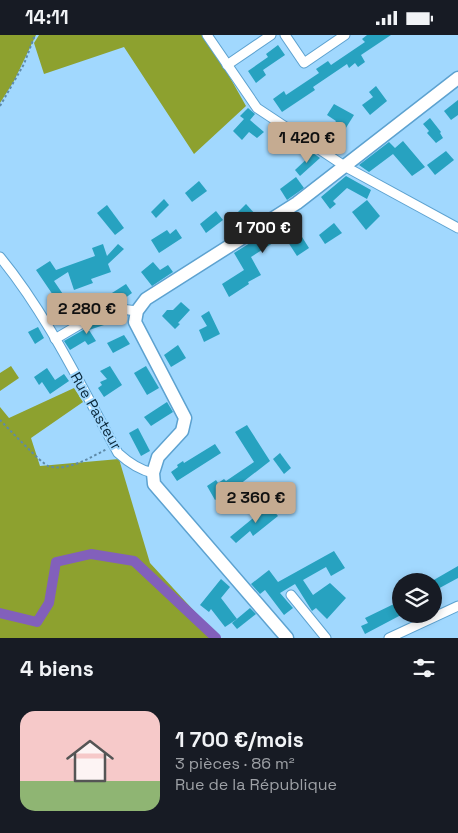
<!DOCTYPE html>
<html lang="fr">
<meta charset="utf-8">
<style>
:root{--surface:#171b24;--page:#20242c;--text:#f1f3f6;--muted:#9ea1a6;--line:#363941;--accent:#c5ab91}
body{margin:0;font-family:"Space Grotesk",sans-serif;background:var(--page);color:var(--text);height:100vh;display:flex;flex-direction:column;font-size:19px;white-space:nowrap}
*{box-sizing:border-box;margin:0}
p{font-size:16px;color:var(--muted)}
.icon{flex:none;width:28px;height:28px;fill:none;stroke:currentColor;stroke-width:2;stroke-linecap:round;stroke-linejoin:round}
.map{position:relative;height:603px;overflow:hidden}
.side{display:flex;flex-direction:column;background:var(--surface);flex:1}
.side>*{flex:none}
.fabs{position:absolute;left:392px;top:538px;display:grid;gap:10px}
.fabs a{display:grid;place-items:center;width:50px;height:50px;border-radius:50%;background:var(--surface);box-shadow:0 2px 8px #0003;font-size:25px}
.price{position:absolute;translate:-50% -42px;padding:0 11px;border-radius:5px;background:var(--accent);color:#111;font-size:16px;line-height:32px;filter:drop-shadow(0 1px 2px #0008)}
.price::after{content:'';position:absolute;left:50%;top:30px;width:15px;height:11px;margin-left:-8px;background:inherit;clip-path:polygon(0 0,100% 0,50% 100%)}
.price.selected{background:#222;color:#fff}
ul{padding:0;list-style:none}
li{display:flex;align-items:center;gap:15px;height:125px;padding:0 20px}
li+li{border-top:1px solid var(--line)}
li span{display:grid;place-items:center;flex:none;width:140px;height:100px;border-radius:15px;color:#555}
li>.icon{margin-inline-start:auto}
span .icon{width:60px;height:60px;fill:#fffc;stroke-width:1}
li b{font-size:21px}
h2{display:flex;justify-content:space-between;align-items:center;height:60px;padding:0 20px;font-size:21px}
.status{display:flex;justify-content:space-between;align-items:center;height:35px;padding:0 25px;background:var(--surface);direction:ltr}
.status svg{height:14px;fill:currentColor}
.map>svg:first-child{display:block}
</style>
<div class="status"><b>14:11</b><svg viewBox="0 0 49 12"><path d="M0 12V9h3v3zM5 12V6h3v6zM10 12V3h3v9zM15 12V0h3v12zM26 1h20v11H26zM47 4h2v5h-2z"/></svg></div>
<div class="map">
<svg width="458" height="603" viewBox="0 0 458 603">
<rect width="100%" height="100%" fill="#a1d8fe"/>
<g fill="#8da12f">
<polygon points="0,0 36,0 14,46 0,68"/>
<polygon points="39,0 206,0 246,71 194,119 124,12 44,39 34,8"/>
<polygon points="11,331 19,343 0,356 0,338"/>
<polygon points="74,353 83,367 31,403 40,431 119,424 150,528 219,603 0,603 0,372 9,383"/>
</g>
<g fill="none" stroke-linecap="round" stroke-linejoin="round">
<polyline stroke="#8260bb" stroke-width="10" points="0,578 37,587 49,568 56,527 91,519 134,526 216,603"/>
</g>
<g fill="#27a2c0">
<polygon points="367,0 391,0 361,20 365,27 358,32 355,28 349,33 347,29 313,52 315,55 282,77 273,64 284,56 286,60 319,38 316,34 328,26 331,30 365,7 362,4"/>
<polygon points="278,10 285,20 263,35 266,40 256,48 248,36 268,22 266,19"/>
<polygon points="376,51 387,66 370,80 362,70 373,62 369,57"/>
<polygon points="458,65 458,80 451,85 444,76"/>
<polygon points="334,69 354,80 344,96 334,89 336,86 327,80"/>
<polygon points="248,73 255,79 250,85 264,97 257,103 249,97 242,105 233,96 244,84 240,81"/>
<polygon points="430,83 441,97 440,98 443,103 436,108 427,98 429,96 423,89"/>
<polygon points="403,106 425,132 412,141 393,119 369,137 359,130 389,107 395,113"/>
<polygon points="446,116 454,125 435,140 427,130"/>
<polygon points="313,118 320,123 300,141 295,135"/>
<polygon points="346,141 371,155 367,164 347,153 333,166 336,169 330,174 321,162"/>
<polygon points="296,142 304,153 287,165 280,154"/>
<polygon points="199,146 207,156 192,167 185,158"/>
<polygon points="164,164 169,170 156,183 151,177"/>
<polygon points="367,165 380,181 366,195 352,177"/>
<polygon points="246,169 256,180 244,190 235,180"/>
<polygon points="107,170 124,193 115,200 97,178"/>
<polygon points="216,176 223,185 206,198 200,189"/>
<polygon points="290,183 309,213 297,221 284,201 251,222 261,240 248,247 249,249 229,262 222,249 244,235 234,218"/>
<polygon points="334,188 342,198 325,209 319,200"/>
<polygon points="176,194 182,203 159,218 151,205 167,195 170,199"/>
<polygon points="103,209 107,221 118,209 124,214 108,229 111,237 91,244 93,248 74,255 68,237 54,246 71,271 61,278 50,262 53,260 36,235 50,226 56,235 95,221 92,213"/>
<polygon points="153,227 160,235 168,230 173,237 152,251 141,237"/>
<polygon points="126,249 132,258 117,269 105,272 101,265"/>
<polygon points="181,267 190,275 178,288 180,289 175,294 162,281 167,275 173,275"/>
<polygon points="209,276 220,299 204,307 199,295 207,291 201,281"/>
<polygon points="121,281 122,284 89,295 96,306 88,310 85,306 70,315 64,306 92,290"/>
<polygon points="38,292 44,303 35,309 28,297"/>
<polygon points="124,300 130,309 113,318 107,308"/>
<polygon points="178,310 186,323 171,332 164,320"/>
<polygon points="110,331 122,350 104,362 98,353 102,350 100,347 107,344 100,336"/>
<polygon points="146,331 159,353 147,360 134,338"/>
<polygon points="47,333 55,345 64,339 69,346 50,359 42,347 39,350 34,342"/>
<polygon points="167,367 173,377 151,391 144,382"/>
<polygon points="247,390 270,426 230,457 215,465 207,451 216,445 218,448 224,444 226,446 254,427 235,397"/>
<polygon points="138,393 150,416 141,421 129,398"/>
<polygon points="215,409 221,418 177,446 171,437 178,432 177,430 183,426 184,428"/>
<polygon points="280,418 291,433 284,439 273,424"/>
<polygon points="269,470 278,481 253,501 250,496 236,508 230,502"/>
<polygon points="334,516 345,533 331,541 326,532 303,545 313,560 330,548 346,563 327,584 316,573 312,576 295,549 280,558 293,573 284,580 265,555 260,559 251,549 269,535 278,547"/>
<polygon points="458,531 458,543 434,556 434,546 432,546"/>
<polygon points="221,544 230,552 221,563 237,584 225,592 211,574 209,577 200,570"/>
<polygon points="398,567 401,573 401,580 365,599 361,591 368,588 365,583"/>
<polygon points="250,573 256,579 237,594 232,588"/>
</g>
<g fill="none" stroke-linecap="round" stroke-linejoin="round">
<g stroke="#5da2d0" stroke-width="11">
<g id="street">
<polyline points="207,0 257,73 346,132 458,193"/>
<polyline points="285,0 304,28 345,0"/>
<polyline points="227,30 271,0"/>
<path d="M0,222C47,279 82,353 118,418C129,428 139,435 153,438"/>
<polyline points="55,304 89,284 121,274 137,276"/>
<polyline points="291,560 326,603"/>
<polyline points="389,603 458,571"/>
</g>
</g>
<g stroke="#5da2d0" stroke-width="15">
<polyline id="secondary" points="287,603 154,449 153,438 158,422 182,396 185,383 135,287 137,276 146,264 297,168 458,43"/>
</g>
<g stroke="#5e8aa8" stroke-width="2" stroke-dasharray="2.5 2.5" stroke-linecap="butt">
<polyline points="0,71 24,29 35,0"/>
<path d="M0,385C8,393 41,428 48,431C68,437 91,422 107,414"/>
</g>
<use href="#street" stroke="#fff" stroke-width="9"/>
<use href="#secondary" stroke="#fff" stroke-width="12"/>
</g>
<g text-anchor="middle" stroke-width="4" stroke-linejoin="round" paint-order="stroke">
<g font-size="15" fill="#0a283b" stroke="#a1d8fe">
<text transform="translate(96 376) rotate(60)" y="5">Rue Pasteur</text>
</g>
</g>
</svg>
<div class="fabs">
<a><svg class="icon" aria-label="layers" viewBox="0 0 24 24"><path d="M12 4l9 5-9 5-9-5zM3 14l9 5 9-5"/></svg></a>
</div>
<b class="price" style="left:307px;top:129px">1 420 €</b>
<b class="price selected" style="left:263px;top:219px">1 700 €</b>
<b class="price" style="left:87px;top:300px">2 280 €</b>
<b class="price" style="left:256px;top:489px">2 360 €</b>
</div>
<section class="side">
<h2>4 biens<svg class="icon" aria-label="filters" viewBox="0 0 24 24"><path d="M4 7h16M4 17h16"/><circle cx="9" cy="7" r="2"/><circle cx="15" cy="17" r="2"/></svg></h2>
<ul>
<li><span style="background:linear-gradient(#f6c9c9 70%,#8fb573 0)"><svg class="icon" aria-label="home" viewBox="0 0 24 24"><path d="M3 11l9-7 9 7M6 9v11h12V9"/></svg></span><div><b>1 700 €/mois</b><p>3 pièces · 86 m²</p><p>Rue de la République</p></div></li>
</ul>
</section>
